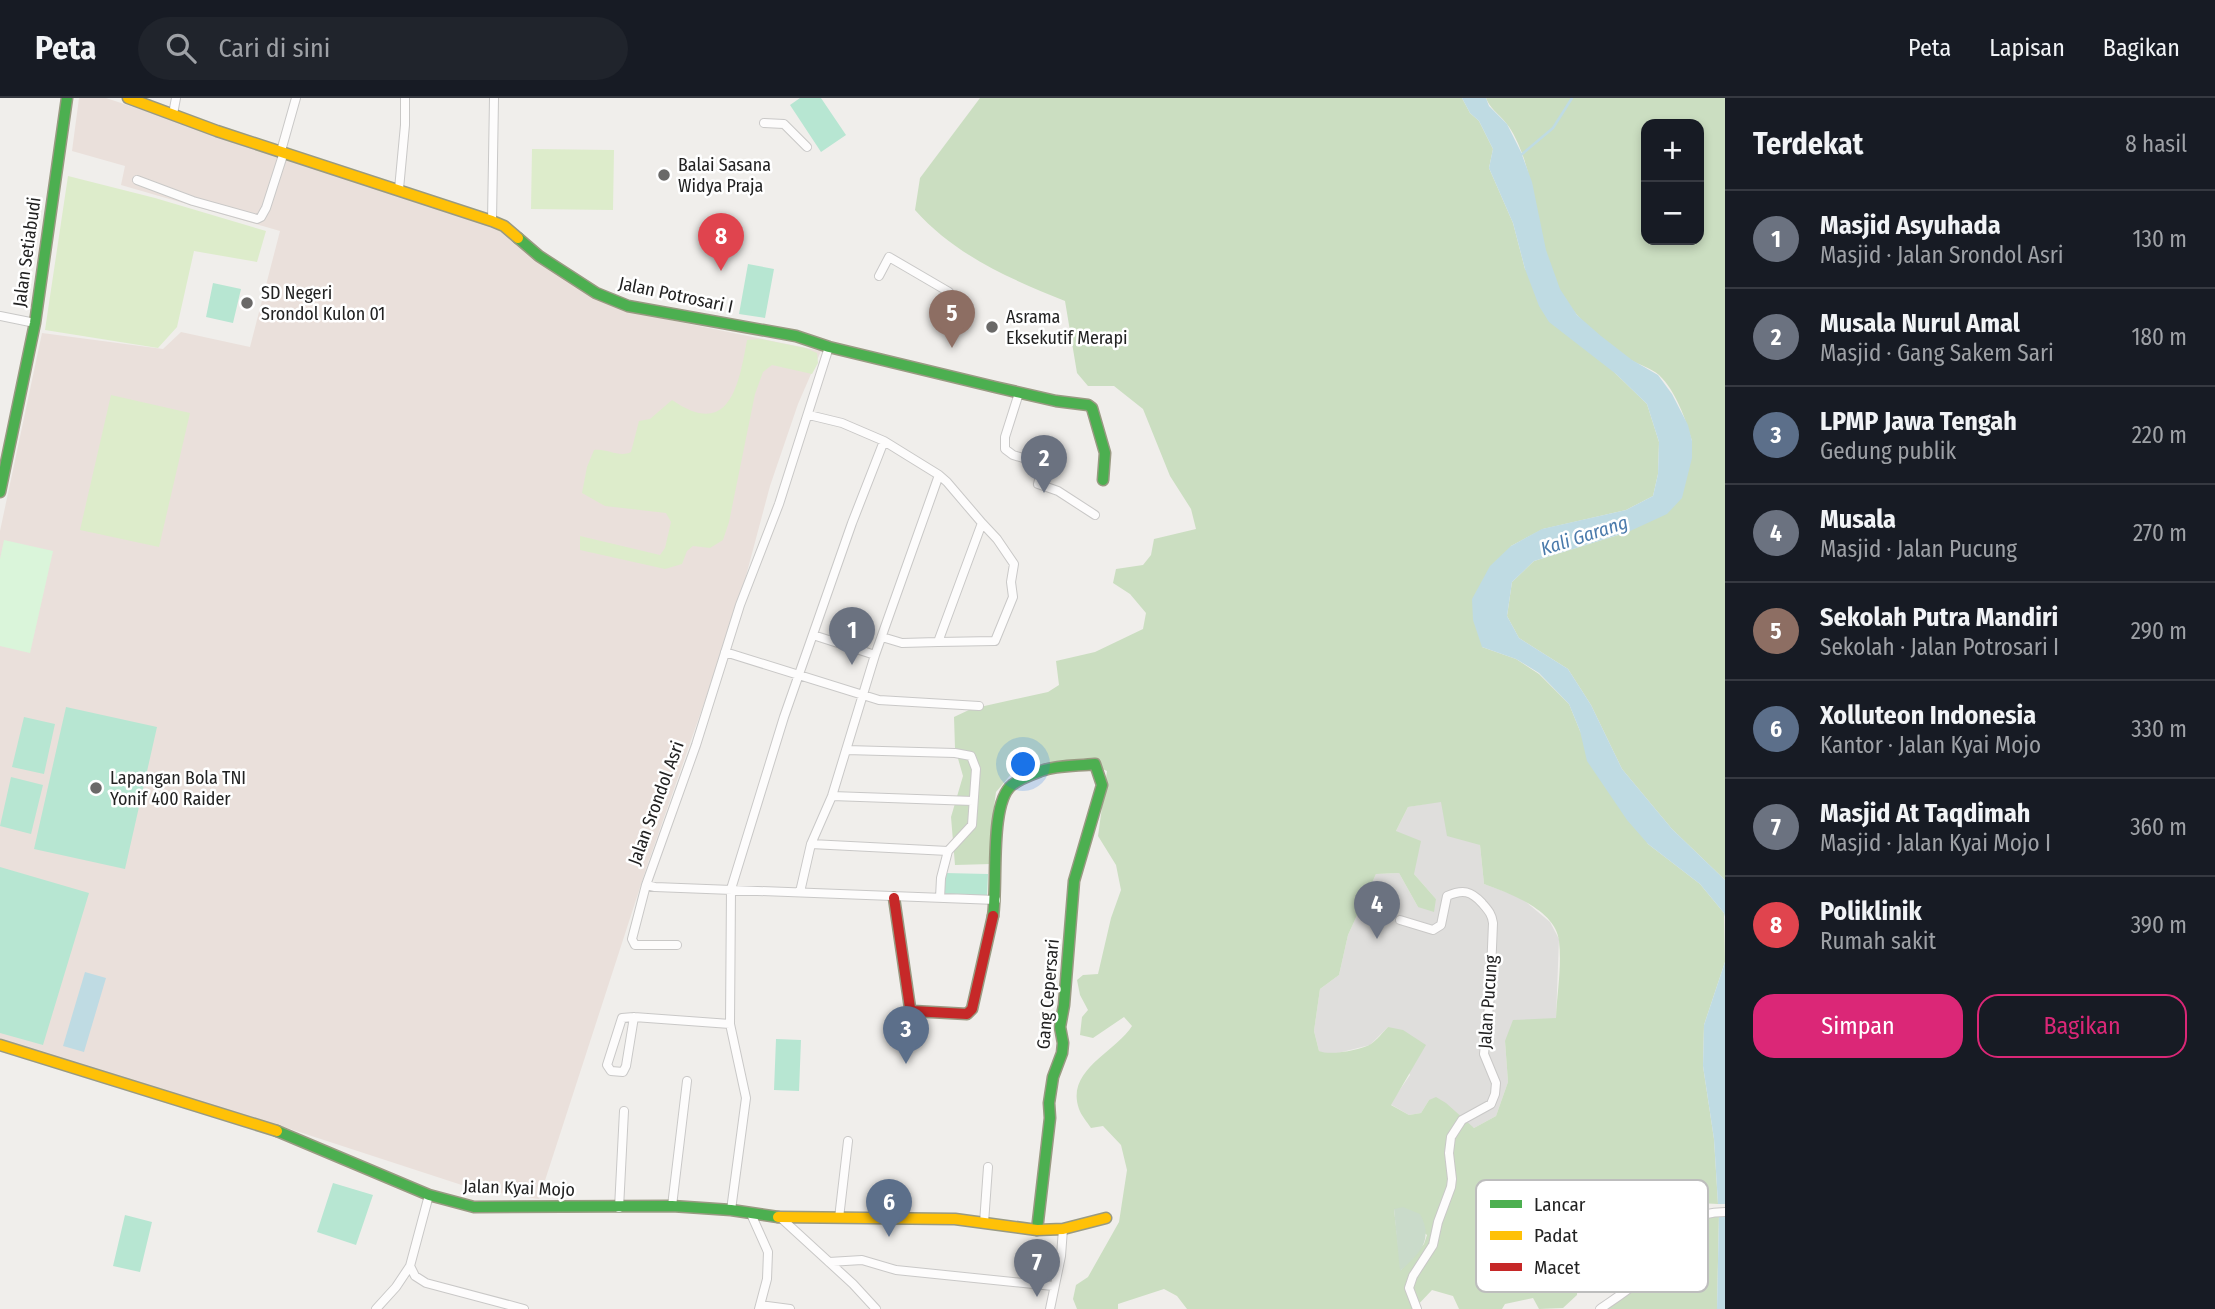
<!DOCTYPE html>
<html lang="id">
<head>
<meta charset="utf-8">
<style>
  :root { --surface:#171b24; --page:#20242c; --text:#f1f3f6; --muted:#9ea1a6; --line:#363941; --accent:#db2777 }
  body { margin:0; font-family:"Fira Sans Condensed",sans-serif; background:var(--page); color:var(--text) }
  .controls { position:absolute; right:21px; top:21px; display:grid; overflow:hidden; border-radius:14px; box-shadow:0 4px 10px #0003 }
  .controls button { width:63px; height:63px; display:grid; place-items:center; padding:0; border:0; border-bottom:2px solid var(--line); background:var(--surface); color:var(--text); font:35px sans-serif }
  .you { position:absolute; left:1024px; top:667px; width:24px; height:24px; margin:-18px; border:5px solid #fff; border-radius:50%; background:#1a73e8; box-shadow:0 0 0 10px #1a73e833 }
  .badge { display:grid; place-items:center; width:46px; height:46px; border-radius:50%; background:var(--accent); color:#fff; font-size:23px; font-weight:700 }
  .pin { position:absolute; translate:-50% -58px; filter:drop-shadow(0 2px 4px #0008) }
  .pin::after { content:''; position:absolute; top:37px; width:24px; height:21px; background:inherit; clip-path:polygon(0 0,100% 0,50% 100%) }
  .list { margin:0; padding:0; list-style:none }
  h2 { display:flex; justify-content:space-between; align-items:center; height:91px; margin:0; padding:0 28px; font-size:30px }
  h2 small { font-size:23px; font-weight:400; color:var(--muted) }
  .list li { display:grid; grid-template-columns:46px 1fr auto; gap:21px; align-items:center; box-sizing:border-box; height:98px; padding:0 28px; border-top:2px solid var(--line) }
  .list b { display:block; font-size:26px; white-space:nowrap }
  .list p { margin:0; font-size:23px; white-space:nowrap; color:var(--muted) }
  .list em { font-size:23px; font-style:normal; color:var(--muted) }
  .actions { display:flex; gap:14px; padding:21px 28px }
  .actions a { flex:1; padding:16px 0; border:2px solid var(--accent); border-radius:21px; text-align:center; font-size:24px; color:var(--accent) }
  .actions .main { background:var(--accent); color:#fff }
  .icon { flex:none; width:38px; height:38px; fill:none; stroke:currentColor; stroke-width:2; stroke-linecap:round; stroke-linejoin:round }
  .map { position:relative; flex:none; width:1725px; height:1211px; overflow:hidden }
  header { display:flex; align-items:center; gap:42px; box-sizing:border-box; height:98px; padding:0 35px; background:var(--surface); border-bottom:2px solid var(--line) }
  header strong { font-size:33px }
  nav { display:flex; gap:38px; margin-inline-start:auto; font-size:24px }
  .search { width:490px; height:63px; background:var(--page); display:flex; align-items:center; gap:18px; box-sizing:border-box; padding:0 24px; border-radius:38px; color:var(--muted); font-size:26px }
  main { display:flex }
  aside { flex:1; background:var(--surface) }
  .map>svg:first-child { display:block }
  .residential { fill:#dfdedc }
  .military { fill:#eae0db }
  .grass { fill:#ddeccb }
  .forest { fill:#cbdec1; fill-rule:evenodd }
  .cemetery { fill:#cadbca }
  .park { fill:#daf5da }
  .pitch { fill:#b7e6d2 }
  .water { fill:#bfdbe3 }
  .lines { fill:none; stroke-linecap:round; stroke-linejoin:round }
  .stream { stroke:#bfdbe3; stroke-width:2.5 }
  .street-casing { stroke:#c9c8c7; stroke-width:10 }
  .fast-casing { stroke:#999a82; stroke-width:13 }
  .slow-casing { stroke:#999a82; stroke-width:13 }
  .jam-casing { stroke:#999a82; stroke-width:13 }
  .street { stroke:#fdfcfc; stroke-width:8 }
  .fast { stroke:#4caf50; stroke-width:10 }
  .slow { stroke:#ffc107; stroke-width:10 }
  .jam { stroke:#c62828; stroke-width:10 }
  .poi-dot { fill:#6a6968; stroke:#fff; stroke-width:2.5 }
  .labels { text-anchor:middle; stroke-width:5; stroke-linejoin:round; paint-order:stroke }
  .poi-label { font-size:18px; fill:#222; stroke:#fff; text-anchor:start }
  .street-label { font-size:18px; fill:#222; stroke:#fff }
  .water-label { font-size:19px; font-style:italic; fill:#4a7aab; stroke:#fff }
  .key { fill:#fff; stroke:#bdbdbd; stroke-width:2 }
  .key-label { font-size:19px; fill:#222 }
</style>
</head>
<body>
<header>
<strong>Peta</strong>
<div class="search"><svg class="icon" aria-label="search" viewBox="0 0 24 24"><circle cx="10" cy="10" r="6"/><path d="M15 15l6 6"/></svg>Cari di sini</div>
<nav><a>Peta</a><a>Lapisan</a><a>Bagikan</a></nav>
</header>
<main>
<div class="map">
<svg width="1725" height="1211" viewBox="0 0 1725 1211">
  <rect width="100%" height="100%" fill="#f0eeeb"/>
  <path class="residential" d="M1441,703l39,44 4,39 36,13 30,25 9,17 -3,79 -51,23 3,41 -12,34 -22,12 -45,-28 -8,13 -12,2 -19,-11 20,-29 -22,-48 -18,18 -32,8 -14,1 -5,-3 -5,-20 6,-42 19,-14 9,-40 28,-61 23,-1 19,34 18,-8 -22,-25 -18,-43 12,-24z"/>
  <path class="military" d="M79,0h27l392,130 38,31 46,32 44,20 195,40 -23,53 -28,82 -27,101 -20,62 -77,220 -107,330 -65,-10 -190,-62 -284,-87v-509l42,-198 121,16 18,-17 69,15 30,-116 -159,-46 4,-19 -53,-15z"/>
  <path class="grass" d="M532,51l82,1 -1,60 -82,-1z
    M68,78l87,22 111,33 -9,31 -63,-11 -17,76 -19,21 -113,-18z
    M761,241l44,9 12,5 1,10 -6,11 -40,-9 -9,7 -8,22 -26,128 -6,18 -13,8 -17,-2 -6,5 -5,13 -17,5 -85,-19v-14l80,19 5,-7 6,-26 -5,-9 -61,-7 -23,-13 5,-26 7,-17c13,-2 25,8 37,2l8,-31 11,-2 22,-19c58,40 67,-16 75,-60z
    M111,297l79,18 -31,134 -79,-17z"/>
  <path class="forest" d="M980,0h482l8,15 9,8 14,28 -4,19 24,55 12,46 91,105 31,30 12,38 -1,32 -5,22 -27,14 -83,19 -32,17 -29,101 34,12 23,15 30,30 11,27 68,113 52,40 24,29 1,49 -21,63 -1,41 11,73 4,65 -19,-1 -21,15 -12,28 -32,-23 -15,25 -28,14 -13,9 -1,24 -14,13 -24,1 -6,-11 -28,6 -3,5h-43l-6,-13 -21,-6 -18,19h-227l-10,-13 -13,-7 -46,15v5h-41l-4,-10 3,-14 12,-8 31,-55 8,-52 -6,-25 -18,-19 -12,2c-4,-6 -10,-13 -12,-19 -14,-39 37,-57 53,-83l-8,-9 -31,21 -13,-3 2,-18 6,-7 -8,-15 -3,-15 6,-5 15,-1 13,-56 10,-28 -5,-25 -18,-29 9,-65c-28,-15 -64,-3 -94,1l-17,20 -4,30 -1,42 -36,1 -4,-48 12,-41 -8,-28 -1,-31 17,-8 77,-17 11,-7 -3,-24 39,-9 48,-23 3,-16 -16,-19 -17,-11 3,-14 27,-4 8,-10 3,-16 42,-10 -5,-20 -21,-33 -27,-67 -29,-23h-26l-11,-13 -12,-72c-55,-22 -110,-46 -150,-91l5,-32zM1441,704l6,34 33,9 4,39c25,9 72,26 75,57 3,25 -2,52 -3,77l-43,2 -8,21 3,41 -12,34 -22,12 -28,-25 -10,-6 -7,3 -8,13 -12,2 -18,-10 35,-60 -23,-15 -15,-3c-5,5 -11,13 -17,17 -10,6 -41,12 -52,7l-5,-20 6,-42 19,-14 9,-40 28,-61 23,-1 19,34 16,5 2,-13 -22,-25 7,-33 -25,-10 12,-24zM1394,1111l33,26 -3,9 -23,26z
    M1486,0h239v782l-53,-51 -50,-60 -31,-64 -23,-36 -49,-31 -12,-22 5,-34 22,-21 94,-29 64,-91c-6,-21 -16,-50 -33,-66 -8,-7 -20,-10 -28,-15 -27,-18 -57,-42 -72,-71 -20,-41 -21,-90 -36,-133 -4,-11 -10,-25 -17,-33 -7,-9 -16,-14 -20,-25zM1646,26h53v116h-53z
    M1695,1115l24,1 -2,95h-112c22,-18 50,-35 67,-59 9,-13 10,-26 23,-37z"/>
  <path class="cemetery" d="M1403,1109l17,7c14,26 0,39 -20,57l-6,-62z"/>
  <path class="park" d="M4,442l49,11 -23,102 -30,-7v-87z"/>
  <path class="pitch" d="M800,0h21l25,37 -25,17 -31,-47z
    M748,166l26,5 -9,49 -26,-4z
    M213,185l28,6 -8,34 -27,-6z
    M66,609l91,20 -32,142 -91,-20z
    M24,619l31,7 -11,50 -32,-7z
    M11,679l32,8 -12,49 -31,-8z
    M0,769l89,26 -46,152 -43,-12z
    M945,775l43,1 -1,23 -43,-2z
    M776,941l25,1 -2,51 -25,-1z
    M333,1085l40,12 -17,50 -39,-13z
    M125,1117l27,7 -12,50 -27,-6z"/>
  <path class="water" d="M1462,0h24l3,8 18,18 14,28 11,30 14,68 14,39 17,26 24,21 31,24 26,15 14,19 16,31 4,16v17l-10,40 -15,16 -39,18 -94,29 -22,21 -5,34 12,22 49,31 23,36 31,64 50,60 53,51v37l-1,-4 -24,-29 -52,-40 -21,-24 -40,-59 -7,-30 -11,-27 -30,-31 -23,-14 -34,-12 -9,-27 -1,-21 18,-33 21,-20 31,-17 84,-19 27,-14 5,-22 1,-32 -12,-38 -31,-30 -67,-52 -10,-16 -14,-37 -12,-46 -24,-55 4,-19 -14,-28 -9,-8z
    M1725,864v242h-7l-4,-65 -11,-73 1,-41z
    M85,874l21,6 -22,74 -21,-6z
    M1719,1116l6,1v94h-8z"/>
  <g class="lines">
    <path class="stream" d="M1521,57l32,-27 19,-30"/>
    <g class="street-casing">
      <path id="street" d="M173,16l3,-16
        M764,25l20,1 23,23
        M281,53l15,-53
        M137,82l56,21 64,18 4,-2 5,-9 18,-56
        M399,91l6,-64v-27
        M492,123l2,-123
        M879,178l10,-19 60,35
        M0,218l35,7
        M1019,295l-14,44v12l8,6 30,9 -5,20 20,7 37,24
        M882,539l20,6 36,-1 44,-119 -35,-41 -8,-7
        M938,544l57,-1 18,-44 -2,-15 3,-18 -17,-25 -15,-16
        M725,554l154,48 100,6
        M875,557l64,-180 -55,-34
        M846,652l109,3 16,3 5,13 -4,56 -24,26 -7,27 -1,20
        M832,698l141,5
        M811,746l137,7
        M646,787l9,2 341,13
        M800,794l11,-48 21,-48 43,-141 -62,-20
        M1400,822l33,10 8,-5 6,-29c16,-7 24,-5 35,7 6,7 10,11 11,20l-3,73 -6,58 12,29 -1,11 -4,10 -29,16 -11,17 -2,16 3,26 -1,8 -13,35 -5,23 -20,31 -4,12 8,21
        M677,847h-42l-3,-6 14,-54 50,-140 44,-140 39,-101 50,-157
        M634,919l-8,49 -3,6 -12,-1 -4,-6 15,-47 12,-1 96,7
        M429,1097l-19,71 5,10 11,7 98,26
        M672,1108l15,-125
        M619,1110l5,-97
        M731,1112l15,-112 -16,-74 1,-135 53,-172 68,-194 32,-82 -42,-18 -33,-8
        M751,1116l17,38 -1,27 -8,30
        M781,1120l72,66 23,25
        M839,1120l9,-77
        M984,1125l4,-56
        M829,1164l33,-2 34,10 157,16
        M760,1207l30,4
        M376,1211l20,-22 14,-21
        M1050,1211l11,-53 2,-27
        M1600,1211c17,-12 38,-25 52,-40 26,-29 27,-57 73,-57"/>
    </g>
    <g class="fast-casing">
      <path id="fast" d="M518,140l21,18 57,37 32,13 168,30 33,11 166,40 61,14 32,4 4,3 13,45 -2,27
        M0,394l35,-169 32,-225
        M993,818c5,-31 -4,-113 19,-131 7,-6 21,-11 29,-14 16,-6 37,-5 54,-7l7,21 -28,96 -10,124 -4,22 3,16 -1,10 -9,24 -4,26 1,15 -13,112
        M277,1033l152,64 45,12 198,-1 59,4 47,7"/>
    </g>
    <g class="slow-casing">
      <path id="slow" d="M128,0l89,33 275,90 12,5 14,12
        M0,947l277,86
        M778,1119l177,2 82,11 26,-1 43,-11"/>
    </g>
    <g class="jam-casing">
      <path id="jam" d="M894,800l16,110 3,3 54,3 5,-5 21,-93"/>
    </g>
    <use href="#street" class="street"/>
    <use href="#fast" class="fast"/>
    <use href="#slow" class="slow"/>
    <use href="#jam" class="jam"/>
  </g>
  <g class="poi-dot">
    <circle cx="664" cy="77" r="7"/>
    <circle cx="247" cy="205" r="7"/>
    <circle cx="992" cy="229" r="7"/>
    <circle cx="96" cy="690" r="7"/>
  </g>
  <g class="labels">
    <g class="poi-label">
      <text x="678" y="73">Balai Sasana<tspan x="678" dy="21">Widya Praja</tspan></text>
      <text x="261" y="201">SD Negeri<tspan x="261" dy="21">Srondol Kulon 01</tspan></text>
      <text x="1006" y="225">Asrama<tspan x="1006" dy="21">Eksekutif Merapi</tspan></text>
      <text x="110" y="686">Lapangan Bola TNI<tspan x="110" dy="21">Yonif 400 Raider</tspan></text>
    </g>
    <g class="street-label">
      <text transform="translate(27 154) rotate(-82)" y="6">Jalan Setiabudi</text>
      <text transform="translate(676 197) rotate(12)" y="6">Jalan Potrosari I</text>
      <text transform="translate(656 705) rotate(-70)" y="6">Jalan Srondol Asri</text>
      <text transform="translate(1048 896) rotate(-85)" y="6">Gang Cepersari</text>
      <text transform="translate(1488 904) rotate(-86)" y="6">Jalan Pucung</text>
      <text transform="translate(519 1090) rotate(2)" y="6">Jalan Kyai Mojo</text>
    </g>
    <g class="water-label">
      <text transform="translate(1584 437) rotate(-18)" y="7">Kali Garang</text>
    </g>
  </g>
  <rect x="1476" y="1082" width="232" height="112" rx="10" class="key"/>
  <rect x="1490" y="1102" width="32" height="8" fill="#4caf50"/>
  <rect x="1490" y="1133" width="32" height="9" fill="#ffc107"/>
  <rect x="1490" y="1165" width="32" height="8" fill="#c62828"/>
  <g class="key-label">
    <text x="1534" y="1113">Lancar</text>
    <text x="1534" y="1144">Padat</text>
    <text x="1534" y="1176">Macet</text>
  </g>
</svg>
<div class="controls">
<button>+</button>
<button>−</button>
</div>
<div class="you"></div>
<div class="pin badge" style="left:852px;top:567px;background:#6b7280">1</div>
<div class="pin badge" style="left:1044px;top:395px;background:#6b7280">2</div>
<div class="pin badge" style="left:906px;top:966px;background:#5c6f8a">3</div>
<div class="pin badge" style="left:1377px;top:841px;background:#6b7280">4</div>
<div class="pin badge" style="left:952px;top:250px;background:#8d6e63">5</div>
<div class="pin badge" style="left:889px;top:1139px;background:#5c6f8a">6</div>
<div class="pin badge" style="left:1037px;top:1199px;background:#6b7280">7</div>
<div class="pin badge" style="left:721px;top:173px;background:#e0444e">8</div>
</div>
<aside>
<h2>Terdekat<small>8 hasil</small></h2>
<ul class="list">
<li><span class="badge" style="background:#6b7280">1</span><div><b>Masjid Asyuhada</b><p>Masjid · Jalan Srondol Asri</p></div><em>130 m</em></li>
<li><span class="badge" style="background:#6b7280">2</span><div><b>Musala Nurul Amal</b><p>Masjid · Gang Sakem Sari</p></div><em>180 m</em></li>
<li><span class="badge" style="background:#5c6f8a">3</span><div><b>LPMP Jawa Tengah</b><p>Gedung publik</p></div><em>220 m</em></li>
<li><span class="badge" style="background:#6b7280">4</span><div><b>Musala</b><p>Masjid · Jalan Pucung</p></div><em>270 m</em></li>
<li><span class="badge" style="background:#8d6e63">5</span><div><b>Sekolah Putra Mandiri</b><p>Sekolah · Jalan Potrosari I</p></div><em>290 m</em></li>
<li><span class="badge" style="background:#5c6f8a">6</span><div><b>Xolluteon Indonesia</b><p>Kantor · Jalan Kyai Mojo</p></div><em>330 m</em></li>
<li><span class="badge" style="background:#6b7280">7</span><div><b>Masjid At Taqdimah</b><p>Masjid · Jalan Kyai Mojo I</p></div><em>360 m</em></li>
<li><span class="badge" style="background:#e0444e">8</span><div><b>Poliklinik</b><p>Rumah sakit</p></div><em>390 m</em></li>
</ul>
<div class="actions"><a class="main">Simpan</a><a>Bagikan</a></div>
</aside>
</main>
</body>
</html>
